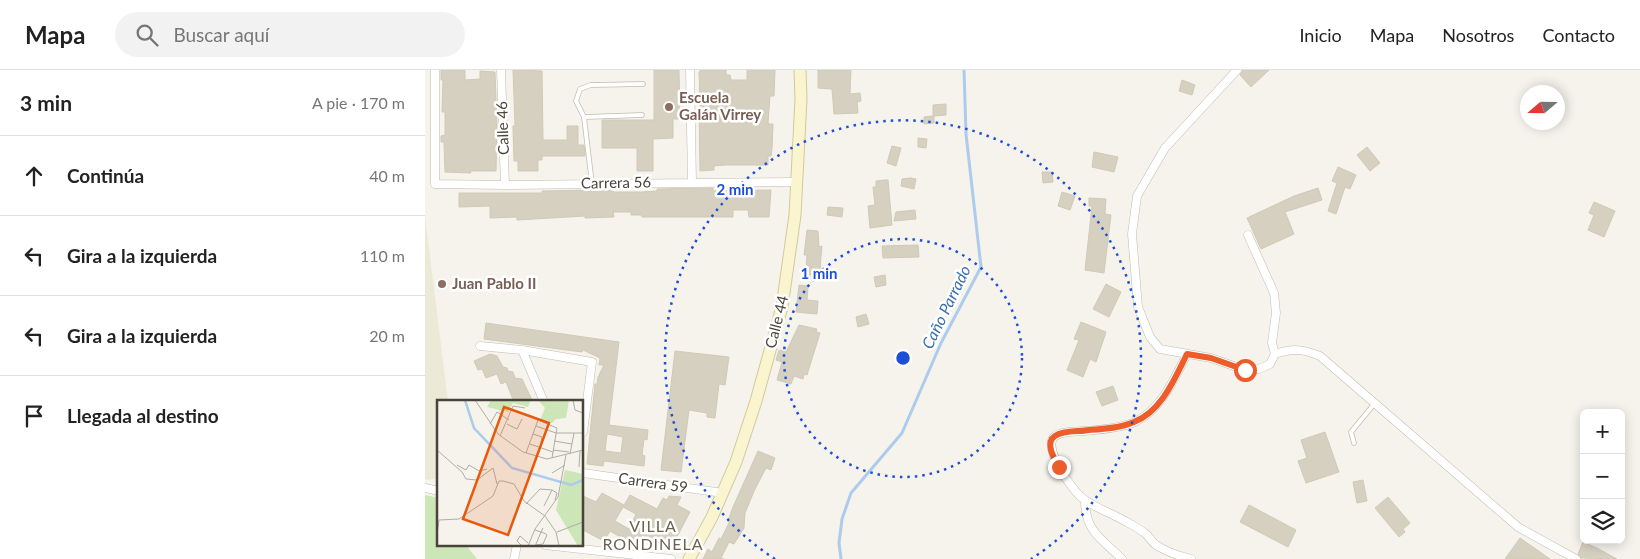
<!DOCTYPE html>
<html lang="es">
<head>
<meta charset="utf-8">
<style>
  :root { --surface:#fff; --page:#f2f2f2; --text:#222; --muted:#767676; --line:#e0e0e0 }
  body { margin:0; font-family:Lato,sans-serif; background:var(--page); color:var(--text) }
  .controls { position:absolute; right:15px; bottom:15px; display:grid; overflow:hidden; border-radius:8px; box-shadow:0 2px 12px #0003 }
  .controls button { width:45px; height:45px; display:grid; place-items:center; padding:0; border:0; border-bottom:1px solid var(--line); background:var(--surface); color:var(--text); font:25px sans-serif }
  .compass { position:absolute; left:1095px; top:15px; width:45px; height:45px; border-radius:50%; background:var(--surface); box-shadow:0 2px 12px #0003; rotate:250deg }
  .stop { position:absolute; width:15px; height:15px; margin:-11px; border:4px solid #ec5d2b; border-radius:50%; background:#fff }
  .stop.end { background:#ec5d2b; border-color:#fff; box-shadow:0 1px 5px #0008 }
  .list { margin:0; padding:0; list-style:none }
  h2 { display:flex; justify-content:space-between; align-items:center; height:65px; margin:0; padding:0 20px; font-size:21px }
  h2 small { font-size:16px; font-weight:400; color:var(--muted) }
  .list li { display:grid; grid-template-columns:32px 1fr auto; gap:15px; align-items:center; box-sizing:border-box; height:80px; padding:0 20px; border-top:1px solid var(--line) }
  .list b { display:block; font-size:19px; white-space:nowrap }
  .list em { font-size:16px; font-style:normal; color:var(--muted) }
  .icon { flex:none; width:28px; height:28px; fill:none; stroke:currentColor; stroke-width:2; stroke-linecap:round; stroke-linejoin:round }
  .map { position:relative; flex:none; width:1215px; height:489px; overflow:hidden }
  header { display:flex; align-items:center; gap:30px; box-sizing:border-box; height:70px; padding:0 25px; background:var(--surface); border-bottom:1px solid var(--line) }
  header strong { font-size:24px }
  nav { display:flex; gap:28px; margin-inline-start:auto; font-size:18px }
  .search { width:350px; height:45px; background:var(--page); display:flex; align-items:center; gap:12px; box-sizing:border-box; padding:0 18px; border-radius:28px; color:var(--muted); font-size:19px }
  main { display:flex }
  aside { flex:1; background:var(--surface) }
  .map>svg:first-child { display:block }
  .education { fill:#ede9d7 }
  .green { fill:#cce6b7 }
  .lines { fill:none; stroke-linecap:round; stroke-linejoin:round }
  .stream { stroke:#adcced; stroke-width:3 }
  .building { fill:#d6d0c1; stroke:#d0c9b5; fill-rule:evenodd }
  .service-casing { stroke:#c0bcae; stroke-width:5.5 }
  .minor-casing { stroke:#c0bcae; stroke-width:9 }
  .secondary-casing { stroke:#d1c99e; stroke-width:13 }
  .service { stroke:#fff; stroke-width:4 }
  .minor { stroke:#fff; stroke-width:8 }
  .secondary { stroke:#fbf5cf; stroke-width:11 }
  .route { stroke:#ec5d2b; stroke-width:6 }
  .ring { fill:none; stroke:#1d4ed8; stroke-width:2.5; stroke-dasharray:2.5 5 }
  .education-dot { fill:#8d6e63; stroke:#fff; stroke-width:2 }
  .labels { text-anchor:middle; stroke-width:5; stroke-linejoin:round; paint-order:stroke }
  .education-label { font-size:15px; font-weight:bold; fill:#785e54; stroke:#fff; text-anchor:start }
  .street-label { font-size:15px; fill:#494439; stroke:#fff }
  .water-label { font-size:16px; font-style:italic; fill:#3870af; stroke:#fff }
  .neighbourhood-label { font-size:16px; letter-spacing:1px; fill:#6b6351; stroke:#fff }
  .inset-river { fill:none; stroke:#adcced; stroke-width:2.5 }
  .inset-road { fill:none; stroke:#b0ada4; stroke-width:1 }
  .view { fill:#e8590c; fill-opacity:0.15; stroke:#e8590c; stroke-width:2.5 }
  .inset-edge { fill:none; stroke:#494439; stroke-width:2.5 }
  .centre { fill:#1d4ed8; stroke:#fff; stroke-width:2.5 }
  .ring-label { font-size:15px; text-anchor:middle; font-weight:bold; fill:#1d4ed8; stroke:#fff; stroke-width:5; stroke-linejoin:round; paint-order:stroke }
</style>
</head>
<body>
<header>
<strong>Mapa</strong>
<div class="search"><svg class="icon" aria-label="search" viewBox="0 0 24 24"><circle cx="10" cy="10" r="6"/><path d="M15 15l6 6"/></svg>Buscar aquí</div>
<nav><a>Inicio</a><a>Mapa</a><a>Nosotros</a><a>Contacto</a></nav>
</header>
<main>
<aside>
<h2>3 min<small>A pie · 170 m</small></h2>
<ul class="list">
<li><svg class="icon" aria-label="ahead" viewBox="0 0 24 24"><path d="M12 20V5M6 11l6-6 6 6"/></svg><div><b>Continúa</b></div><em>40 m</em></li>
<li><svg class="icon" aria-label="left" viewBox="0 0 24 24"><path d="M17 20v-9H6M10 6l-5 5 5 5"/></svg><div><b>Gira a la izquierda</b></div><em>110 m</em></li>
<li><svg class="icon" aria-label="left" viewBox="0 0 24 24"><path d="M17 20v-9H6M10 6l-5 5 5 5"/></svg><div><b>Gira a la izquierda</b></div><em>20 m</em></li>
<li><svg class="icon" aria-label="arrive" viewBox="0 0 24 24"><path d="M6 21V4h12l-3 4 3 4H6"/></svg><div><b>Llegada al destino</b></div></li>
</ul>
</aside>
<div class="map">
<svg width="1215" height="489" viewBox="0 0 1215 489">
  <rect width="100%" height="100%" fill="#f5f3ec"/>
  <path class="education" d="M0,146l23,185 -9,1v76l-11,2 -3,-1z"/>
  <path class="green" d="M0,425l14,3v47h27l11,14h-52z"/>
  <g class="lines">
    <path class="stream" d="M416,489l-2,-16 3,-24 9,-26 51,-60 39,-90 40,-76 -15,-133 -2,-64"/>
  </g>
  <path class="building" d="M16,0h24v10l15,-1v-8l15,1 2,54 -1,45h-26l1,2 -26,-1 -1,-30h-3v-6l4,-1v-23h-3l1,-32h-2z
    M88,0l29,1 1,69h24v-14h11v19h6l1,11h-43v4h-4v11h-20v-10h-4l-1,-35h2z
    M229,0h25l1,49h-7v19l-20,1v32h-16v-23h-35v-28h52z
    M276,0h25v5h4l1,5h16v-10h28l-1,26h-4l-2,27 1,1h4l-1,25 -1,7h-3v9h-43l-11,1v4l-14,1 -1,-69h1l-1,-30z
    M393,0h33l-1,24 10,-1 1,8 -4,1 1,11 -24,1 -2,-25 -14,-1z
    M818,0h26l-18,17 -11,-12z
    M757,10l13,5 -3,10 -13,-4z
    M521,34v11l-12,1v7l-10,1v-7l9,-1v-11z
    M493,68l9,1 -1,9 -8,-1z
    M467,76l9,2 -5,18 -9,-3z
    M942,77l13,16 -10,8 -13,-16z
    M669,82l24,5 -4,15 -22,-5z
    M913,97l18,8 -6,14 -5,-2 -9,27 -8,-3 9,-28 -5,-2z
    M617,102h10l1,10 -10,1z
    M486,108l5,1 -2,10 -13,-3 1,-7z
    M459,110h4l4,45 -22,3 -2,-22 7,-1 -2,-18h3v-6z
    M288,118v3l58,-1 -2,27h-20l-1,-7h-15v7h-91v-2h-11v-3h-18l1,5 -29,1v-2l-68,4v-3l-27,1v-12l-31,1v-14h83v-2l56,-1h15v2h29l15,-1v-2z
    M893,118l4,12 -37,12 9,22 -33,15 -14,-31 47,-22z
    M637,122l13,4 -5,14 -12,-4z
    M664,128l17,1 -1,15 6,1 -7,58 -19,-3 7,-64h-3z
    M1169,132l21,9 -11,26 -16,-7 6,-15 -5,-2z
    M403,137l15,1 -1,9 -15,-2z
    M490,140l1,9 -22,2 2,-9z
    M382,160l11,1 1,16 3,-1 -2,22 6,1 -1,12 -20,-2 2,-24h-3z
    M493,175l1,12 -36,1 -1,-12z
    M460,205l1,10 -10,2 -2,-10z
    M681,214l15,8 -12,25 -16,-8z
    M374,215l9,1 -1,14 11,1 -1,13 -21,-2z
    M441,244l3,10 -11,3 -2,-10z
    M656,252l25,10 -10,30 -6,-3 -7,18 -16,-7 12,-30 -5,-1z
    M61,253l133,19 -10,83 39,5 -1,10 -3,-1 -2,16 3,1 -1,10 -40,-5 -1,5 -16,-2 8,-80h2l1,-7 6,-12h-5l1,-7 -17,-8 -1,2 -98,-13zM182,364l16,3 -2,16 -16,-2z
    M374,255l18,4 -1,3 4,1 -13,42 -3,-1 -1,5 -9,-3 -3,8 -14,-4 5,-18 -6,-2 3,-10 7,2z
    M250,281l54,6 -4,28 -6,-1 -4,34 -8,-1v-4l-18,-3 -8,62 -20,-2z
    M65,284l7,2 6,11 4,1 1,3 5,1 2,6 7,1 10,21 -5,2h-13l-8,-20 -5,2 -4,-10 -11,4 -4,-9 -4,1 -4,-9z
    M688,316l5,14 -16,6 -6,-14z
    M900,362l14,40 -33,11 -8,-22 9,-3 -6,-18z
    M333,381l17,7 -4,12 -5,-2 -11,21 -10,24 -1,15 -10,16 -5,-2 -8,16 3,1h-21l5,-10 4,3 7,-14 2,1 10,-20 -2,-1 4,-11z
    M938,410l4,21 -10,2 -4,-21z
    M177,423l22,12 6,-10 27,14 6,-11 4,2 2,-4 12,1 -4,8 13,7 -20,38 -28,-15 -6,11 -26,-15 -6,10 -21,-11v-34l13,6zM198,437l13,7 -7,15 -14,-8z
    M963,427l22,26 -7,6 2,3 -6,5 -24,-29z
    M824,435l47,25 -8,17 -48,-25z
    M1095,468l30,21h-45z
    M1158,472l14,6 20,11 -36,-1 -3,-4z"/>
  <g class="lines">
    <g class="service-casing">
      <path id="service" d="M159,47l58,-2
        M167,114l-8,-67 -8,-16 4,-12 11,-4 52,-1
        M929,373l-3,-11 24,-29"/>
    </g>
    <g class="minor-casing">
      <path id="minor" d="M10,0v114l70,1 292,-3
        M76,0l4,115
        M265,0l2,112
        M812,0l-72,78 -28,48 -5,38 6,73 12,30 10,12 51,9 34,12 14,-1 11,-5 5,-10c19,-6 27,-5 45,2l198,171 58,32
        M823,165l26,58 2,20 -4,30 3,11
        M55,276l42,4 70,12 -9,70
        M97,280l22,52
        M762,284c-13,25 -25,55 -52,68 -13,6 -37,8 -52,9 -9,1 -23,0 -29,6 -11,11 17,51 26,59 12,11 29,16 43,24 7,4 16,8 23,14 3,3 6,8 10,11 11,7 23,11 35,14
        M158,403l140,20
        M0,418l14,3
        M660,430c0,32 17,39 37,59
        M120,475l126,14
        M89,489l3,-14"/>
    </g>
    <g class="secondary-casing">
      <path id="secondary" d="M264,489l23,-42 24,-55 20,-61 26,-94 13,-92 6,-116 -1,-29"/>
    </g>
    <use href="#service" class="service"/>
    <use href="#minor" class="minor"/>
    <use href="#secondary" class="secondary"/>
  </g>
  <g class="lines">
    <path class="route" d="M634,397c-4,-7 -15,-24 -4,-31 9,-6 23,-4 34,-6 14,-1 32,-2 45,-8 28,-11 41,-44 53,-68l24,4 34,12"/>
  </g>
  <g class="ring">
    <circle cx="478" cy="288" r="119"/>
    <path d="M350 489A238 238 0 1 1 606 489"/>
  </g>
  <g class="education-dot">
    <circle cx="244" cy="37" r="5"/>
    <circle cx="17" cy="214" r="5"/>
  </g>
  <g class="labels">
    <g class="education-label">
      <text x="254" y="33">Escuela<tspan x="254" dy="17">Galán Virrey</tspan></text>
      <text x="27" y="219">Juan Pablo II</text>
    </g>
    <g class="street-label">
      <text transform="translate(78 58) rotate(-92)" y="5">Calle 46</text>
      <text transform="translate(191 113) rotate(-1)" y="5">Carrera 56</text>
      <text transform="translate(352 252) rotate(-76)" y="5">Calle 44</text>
      <text transform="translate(228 413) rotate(8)" y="5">Carrera 59</text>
    </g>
    <g class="water-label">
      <text transform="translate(521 237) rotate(-64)" y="6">Caño Parrado</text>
    </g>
    <g class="neighbourhood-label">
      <text x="228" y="462">VILLA<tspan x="228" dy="18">RONDINELA</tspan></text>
    </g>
  </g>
  <g transform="translate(12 330)">
    <rect width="146" height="146" fill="#f5f3ec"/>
    <path d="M54,0h40l-3,7 -15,-4 -5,9 -21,-5zM101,0h31l-3,18 -10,1 -4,4 -12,-3 5,-12zM128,70l18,4v72h-5l-22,-36z" fill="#cce6b7"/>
    <path class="inset-river" d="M28,0l9,28 38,40 59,17 12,-5"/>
    <path class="inset-road" d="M38,0l23,34 25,18 24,7 36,-9M136,0l2,10 8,3M53,24l7,-12 12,8M70,24l10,5 5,-10M99,26l20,7h27M96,34l9,3 -1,6M63,36l13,-30 12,2M117,41l18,3M93,44l23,8M0,50l25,22 4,7 11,1 16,-12 4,16M116,50l16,2M89,53l12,-33 19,8 -5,30M133,54l4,-21M20,65l9,5 3,-5 10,6 8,-2M142,67l1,-16M115,73l13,-8M89,104l14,-15 12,1M107,106l8,-16 5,3 -2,7M98,130l6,2 5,2 1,1 -4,9 -7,1v-1l5,-12 2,-4M120,132l26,-10M0,134l2,-14 20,-1 34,-23 6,-15h4l11,3 10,17 21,15 11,16 3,14M85,146l-5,-5 3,-5 8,7M91,146l7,-17 23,-32 8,-42"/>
    <path class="view" d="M67,7l45,16 -41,112 -45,-16z"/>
    <rect width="146" height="146" class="inset-edge"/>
  </g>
  <circle cx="478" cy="288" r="8" class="centre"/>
  <g class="ring-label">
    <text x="310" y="125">2 min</text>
    <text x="394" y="209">1 min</text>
  </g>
</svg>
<div class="controls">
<button>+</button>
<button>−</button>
<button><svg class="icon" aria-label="layers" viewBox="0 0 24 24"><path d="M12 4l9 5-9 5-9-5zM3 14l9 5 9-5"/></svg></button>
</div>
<svg class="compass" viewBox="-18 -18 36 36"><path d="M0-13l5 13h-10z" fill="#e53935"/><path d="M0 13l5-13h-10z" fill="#767676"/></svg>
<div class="stop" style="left:820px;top:300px"></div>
<div class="stop end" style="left:634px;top:397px"></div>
</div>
</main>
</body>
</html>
